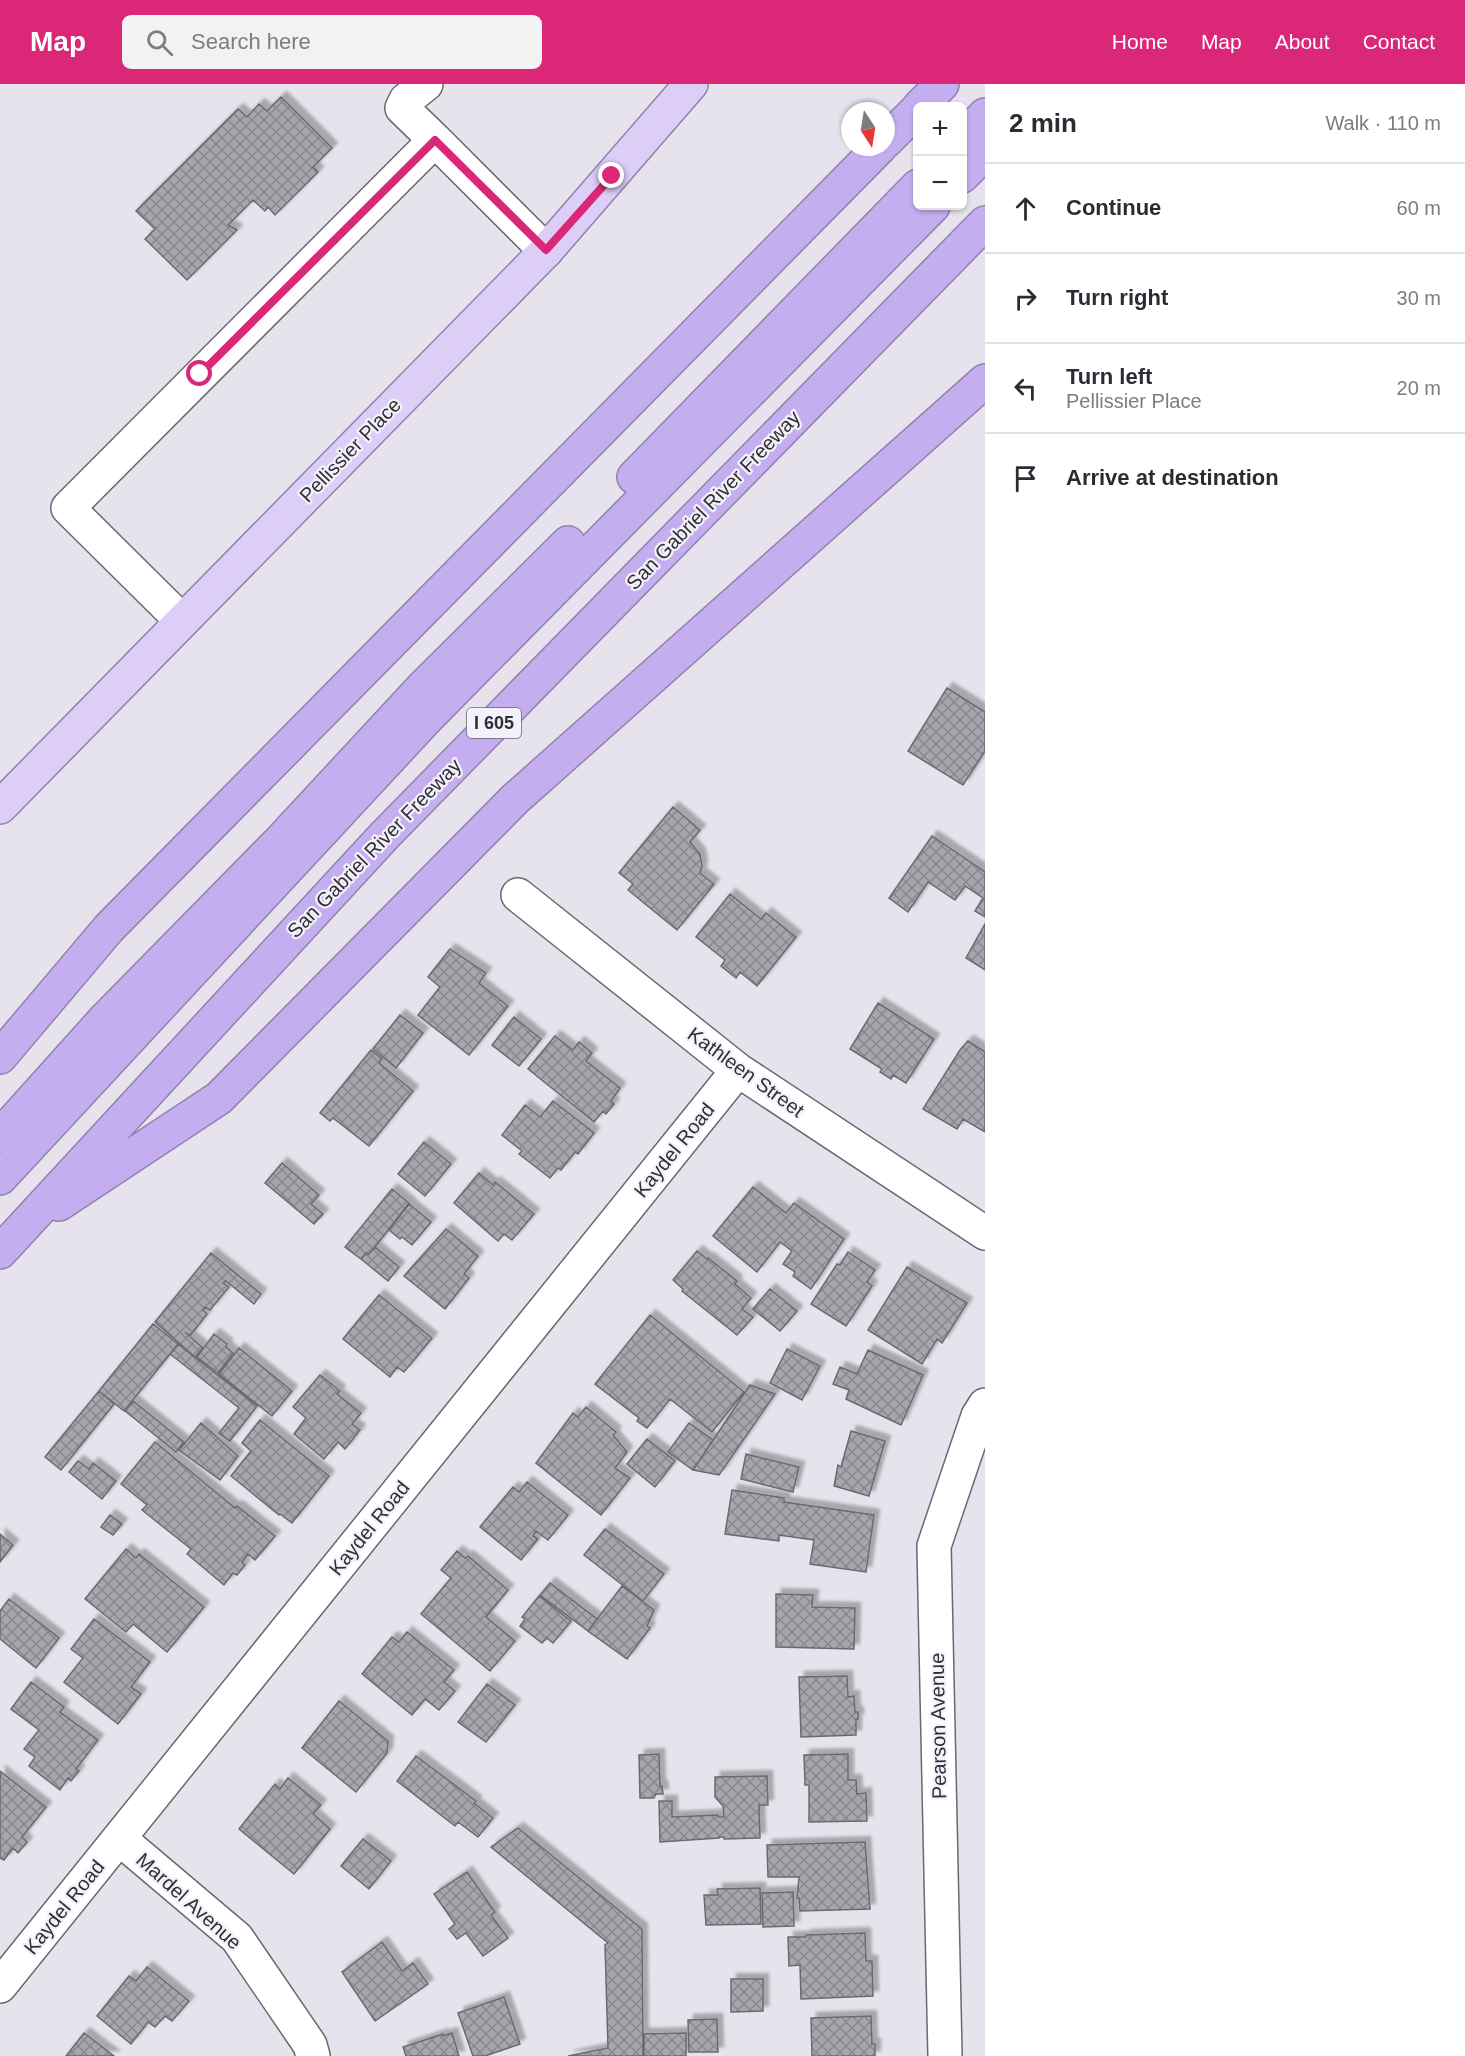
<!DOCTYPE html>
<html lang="en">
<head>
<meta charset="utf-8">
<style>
  :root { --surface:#fff; --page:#f2f2f3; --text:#2b2b33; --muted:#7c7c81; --line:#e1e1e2; --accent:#db2777 }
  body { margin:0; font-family:Arial,sans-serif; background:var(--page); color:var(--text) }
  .controls { position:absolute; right:18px; top:18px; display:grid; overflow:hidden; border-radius:9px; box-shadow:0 2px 4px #0004 }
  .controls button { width:54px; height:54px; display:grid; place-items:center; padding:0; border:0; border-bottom:2px solid var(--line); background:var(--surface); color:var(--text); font:30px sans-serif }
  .compass { position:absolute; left:841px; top:18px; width:54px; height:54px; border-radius:50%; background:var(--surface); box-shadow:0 2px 4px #0004; rotate:168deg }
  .stop { position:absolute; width:18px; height:18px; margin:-14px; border:4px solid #db2777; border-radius:50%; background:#fff }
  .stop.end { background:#db2777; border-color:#fff; box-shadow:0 2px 6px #0008 }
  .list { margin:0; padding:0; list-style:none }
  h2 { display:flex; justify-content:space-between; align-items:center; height:78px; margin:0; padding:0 24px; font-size:26px }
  h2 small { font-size:20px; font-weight:400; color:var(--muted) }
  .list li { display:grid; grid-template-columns:39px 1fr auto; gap:18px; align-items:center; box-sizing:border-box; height:90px; padding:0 24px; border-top:2px solid var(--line) }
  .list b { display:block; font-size:22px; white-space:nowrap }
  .list p { margin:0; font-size:20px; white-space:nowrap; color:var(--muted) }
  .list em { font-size:20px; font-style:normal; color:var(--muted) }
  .icon { flex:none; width:33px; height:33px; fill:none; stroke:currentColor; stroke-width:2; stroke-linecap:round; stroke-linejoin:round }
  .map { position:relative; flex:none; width:985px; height:1972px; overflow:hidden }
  header { display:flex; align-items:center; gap:36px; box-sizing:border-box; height:84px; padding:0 30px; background:var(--accent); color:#fff }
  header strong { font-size:28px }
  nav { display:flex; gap:33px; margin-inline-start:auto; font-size:21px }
  .search { width:420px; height:54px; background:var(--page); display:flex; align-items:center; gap:15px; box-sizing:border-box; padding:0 21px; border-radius:9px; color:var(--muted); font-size:22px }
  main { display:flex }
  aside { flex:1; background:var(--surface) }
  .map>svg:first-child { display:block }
  .building { fill:url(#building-cross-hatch); stroke:#6c6972; stroke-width:1.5; filter:url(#shadow) }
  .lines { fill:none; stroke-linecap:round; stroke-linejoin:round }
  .minor-casing { stroke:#6a6870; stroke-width:36 }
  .major-casing { stroke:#9082ae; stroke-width:36 }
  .highway-casing { stroke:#9082ae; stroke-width:36 }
  .minor { stroke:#fff; stroke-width:33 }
  .major { stroke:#dccef6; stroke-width:33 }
  .highway { stroke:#c4aef0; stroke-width:33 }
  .route { stroke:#db2777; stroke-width:8 }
  .labels { text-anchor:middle; stroke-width:4.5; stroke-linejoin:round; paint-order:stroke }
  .shield { fill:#f3f1fb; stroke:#6a696e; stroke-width:1.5 }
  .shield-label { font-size:18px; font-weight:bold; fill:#302f32 }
  .street-label { font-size:20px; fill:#302f32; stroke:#f3f1fb }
</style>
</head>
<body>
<header>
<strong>Map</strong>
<div class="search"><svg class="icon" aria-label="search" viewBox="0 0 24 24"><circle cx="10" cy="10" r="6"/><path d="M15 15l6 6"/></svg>Search here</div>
<nav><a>Home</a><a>Map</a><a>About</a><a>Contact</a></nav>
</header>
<main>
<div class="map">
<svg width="985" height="1972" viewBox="0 0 985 1972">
  <defs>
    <pattern id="building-cross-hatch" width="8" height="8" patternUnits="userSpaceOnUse" patternTransform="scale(1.5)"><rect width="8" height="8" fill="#a8a5ae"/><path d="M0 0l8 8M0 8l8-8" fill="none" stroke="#89878e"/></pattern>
    <filter id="shadow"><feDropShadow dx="5.5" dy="-5.5" stdDeviation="1.5" flood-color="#0004"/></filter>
  </defs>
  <rect width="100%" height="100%" fill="#e6e3ed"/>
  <path class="building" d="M281,13l51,51 -19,19 5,5 -43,43 -7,-8 -3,4 -12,-11 -25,25 9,5 -50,50 -42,-41 10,-10 -19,-18 102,-102 9,8 12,-13 8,7z
    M947,604l38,24v39l-22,34 -55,-34z
    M673,723l27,23 -10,12 10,12 2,12 -2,7 14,11 -37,46 -49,-40 5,-6 -14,-11z
    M932,752l53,36v45l-10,-6 8,-13 -18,-12 -10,14 -27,-18 -20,30 -19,-14z
    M730,810l31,25 5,-6 30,24 -39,49 -17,-14 -4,6 -15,-12 4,-6 -29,-23z
    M985,840v46l-19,-12z
    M450,865l36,24 -7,10 29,23 -39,49 -51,-40 22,-28 -12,-10z
    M878,919l56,36 -28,44 -13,-8 -2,4 -11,-7 2,-3 -32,-20z
    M400,931l23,18 -27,35 -23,-19z
    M514,933l27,22 -22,27 -27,-21z
    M555,952l18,14 6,-8 13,11 -6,8 34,27 -9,13 3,3 -8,10 -3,-3 -9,11 -66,-53z
    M968,957l17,11v80l-22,-13 -6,10 -34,-20 37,-59z
    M371,966l11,9 -3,4 34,28 -44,55 -36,-28 -3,3 -10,-8z
    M553,1017l41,32 -16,21 -3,-2 -14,18 -3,-2 -8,10 -31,-24 3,-3 -20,-16 23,-30 15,12z
    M424,1058l27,22 -26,32 -27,-22z
    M282,1079l37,32 -8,9 12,10 -9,10 -49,-41z
    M479,1089l14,12 2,-3 39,32 -22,26 -8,-6 -6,7 -44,-38z
    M753,1103l33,26 8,-10 50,36 -33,50 -18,-13 2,-4 -12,-8 9,-13 -12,-9 -23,30 -44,-36z
    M392,1105l17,14 -34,44 -7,8 -2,-2 -5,6 -16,-12z
    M409,1120l22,18 -19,23 -10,-8 -2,2 -11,-9z
    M446,1145l32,27 -14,18 5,4 -24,31 -41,-33z
    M375,1163l24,20 -11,14 -27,-22 5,-6 2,2z
    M697,1167l10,8 1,-1 29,23 -2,3 16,14 -9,11 11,8 -16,18 -55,-44 1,-2 -10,-9z
    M848,1168l27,18 -8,12 5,4 -26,40 -35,-22 26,-40 3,1z
    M211,1169l50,41 -7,10 -28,-23 -3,2 6,4 -19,23 -5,-3 -2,3 4,4 -17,22 -5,-4 18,16 -8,9 -40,-35z
    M907,1183l60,36 -25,40 -5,-4 -15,25 -54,-34z
    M770,1205l27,22 -17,20 -27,-22z
    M379,1211l53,43 -28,34 -7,-5 -7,10 -47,-38z
    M650,1231l94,77 -32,40 -42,-33 -23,29 -10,-7 2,-3 -44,-34z
    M153,1240l25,20 -54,67 -25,-20z
    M214,1250l13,10 -1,3 7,6 -15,20 -21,-16z
    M178,1260l79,62 -27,35 -11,-8 20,-25 -69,-54z
    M239,1264l53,43 -20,25 -53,-42z
    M787,1265l33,17 -18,34 -32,-17z
    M868,1266l55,25 -22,50 -55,-26 3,-9 -16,-6 7,-17 17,7z
    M320,1291l20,16 -3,3 24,19 -9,11 8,6 -15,19 -7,-7 -14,17 -30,-25 12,-16 -13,-11z
    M750,1301l25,9 -56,81 -26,-5z
    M99,1307l15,13 -53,66 -16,-13z
    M133,1317l51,41 -8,10 -51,-41z
    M586,1323l30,25 -3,3 14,17 -12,16 15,10 -29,37 -65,-52 37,-50 5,4z
    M260,1336l69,56 -37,47 -12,-9 -1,1 -48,-39 20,-25 -9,-8z
    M201,1339l37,33 -18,24 -41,-30z
    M689,1339l24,17 -20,30 -25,-18z
    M851,1347l34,10 -16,55 -35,-10 4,-21 3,2z
    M647,1355l28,22 -20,26 -28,-23z
    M155,1358l80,66 2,-2 38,30 -20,24 -7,-6 -6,8 3,3 -8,10 -4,-2 -9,12 -37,-31 4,-5 -49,-39 5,-5 -26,-21z
    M746,1370l53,13 -6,25 -52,-13z
    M78,1377l11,8 4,-6 23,18 -14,18 -33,-27z
    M527,1398l41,33 -20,25 -12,-9 -3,5 5,3 -17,21 -41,-33 33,-40 6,5z
    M732,1406l52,8v4l90,13 -8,57 -56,-8 4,-24 -35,-5v6l-54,-7z
    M110,1431l12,9 -9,11 -12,-8z
    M605,1445l59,45 -21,27 -59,-46z
    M0,1450l13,11 -13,17z
    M126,1465l10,9 3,-4 65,53 -37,45 -34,-28 -7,8 -41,-33z
    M457,1467l8,7 3,-2 40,34 -22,27 29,24 -25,30 -69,-57 30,-36 -10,-8z
    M550,1499l47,36 -9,12 -48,-36z
    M622,1502l32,24 -7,16 3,2 -23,31 -39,-28z
    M776,1510l37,1 -1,12 43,1 -1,41 -78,-2z
    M539,1512l32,25 -18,22 -6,-5 -5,5 -22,-17 5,-7 -3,-2z
    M9,1515l50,39 -23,30 -36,-29v-28z
    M94,1535l56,43 -19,25 10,7 -23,30 -54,-42 19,-24 -12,-9z
    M407,1548l47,38 -10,12 11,9 -16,19 -14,-11 -13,16 -50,-41 30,-37 7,5z
    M847,1592l1,21 6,-1 1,16h3v7h-2v16l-55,2 -2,-60z
    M31,1598l33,25 -4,5 38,28 -22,29 3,2 -8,10 -3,-3 -8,12 -31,-24 6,-9 -11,-8 15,-19 -28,-21z
    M487,1600l28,21 -29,37 -28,-20z
    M339,1617l49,40 -1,12 -31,39 -54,-44z
    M659,1670l1,32h2l1,8h-7l-2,4h-14l-1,-43z
    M848,1670v26h8l1,14 9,-1 1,28 -58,1v-37h-4l-1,-30z
    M416,1672l60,45 -2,2 19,15 -15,19 -20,-15 -3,4 -58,-45z
    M0,1687l46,36 -24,30 5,5 -9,11 -5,-5 -9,12 -4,-2z
    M767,1692l1,29h-9l1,33 -36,1v-2h-5v1l-59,4 -1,-41h13v16l46,-2v2h6l-1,-11 -8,-9v-20z
    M288,1694l33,27 -8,9 17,15 -36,45 -55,-45 36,-45 5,5z
    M518,1744l124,101 1,127h-75l40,-8 -3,-103 3,-2 -117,-96z
    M363,1755l28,22 -22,28 -28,-23z
    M865,1758l5,67 -70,2 -1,-13h-2l2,-21h-31l-1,-32z
    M467,1788l28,40 -4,3 17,23 -25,18 -17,-23 -9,6 -8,-10 6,-5 -21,-30z
    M760,1804l1,36 -55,1 -2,-30h14l-1,-6z
    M793,1808l1,34 -31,1 -1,-34z
    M865,1849l1,28h6l1,35 -72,3 -1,-34 -11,1 -1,-29h18v-2z
    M382,1858l20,29 11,-8 15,21 -53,37 -33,-49z
    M147,1883l42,34 -17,20 -7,-5 -10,11 -7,-5 -17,22 -34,-28 32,-40 7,5z
    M731,1895h32v32l-32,1z
    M504,1913l16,47 -35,12h-12l-15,-43z
    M871,1932l1,28h3v12h-63l-1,-38z
    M717,1935l1,33h-29l-1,-32z
    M84,1949l30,23h-48z
    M452,1949l7,23h-53l-3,-9 40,-13v2z
    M686,1949v23h-42v-22z"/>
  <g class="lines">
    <g class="minor-casing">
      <path id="minor" d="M426,0l-20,16 -4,8 33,32
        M182,537l-114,-113 367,-368 111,111
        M518,811l220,175 247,163
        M120,1755l117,99 73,107 3,11
        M0,1902l738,-916
        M945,1972l-11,-510 44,-130 7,-11"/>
    </g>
    <g class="major-casing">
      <path id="major" d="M0,723l546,-556 145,-167"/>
    </g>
    <g class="highway-casing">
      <path id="highway" d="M920,22l22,-22
        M962,55l23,-24
        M886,57l32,-32
        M962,92l23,-23
        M634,393l284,-291
        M0,973l109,-129 771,-781
        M0,1052l105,-117 177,-180 140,-151 146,-145
        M0,1094l427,-460 506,-512
        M59,1120l160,-106 296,-299 470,-418
        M0,1168l385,-417 600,-612"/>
    </g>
    <use href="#minor" class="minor"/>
    <use href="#major" class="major"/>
    <use href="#highway" class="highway"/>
  </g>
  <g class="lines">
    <path class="route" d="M200,290l235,-234 111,110 66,-74"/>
  </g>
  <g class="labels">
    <rect class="shield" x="467" y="624" width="54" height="30" rx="4.5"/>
    <g class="shield-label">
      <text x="494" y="645">I 605</text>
    </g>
    <g class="street-label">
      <text transform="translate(350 366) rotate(-46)" y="7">Pellissier Place</text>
      <text transform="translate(713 416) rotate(-46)" y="7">San Gabriel River Freeway</text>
      <text transform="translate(374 764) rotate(-46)" y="7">San Gabriel River Freeway</text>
      <text transform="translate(746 988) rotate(36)" y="7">Kathleen Street</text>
      <text transform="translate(674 1066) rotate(-51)" y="7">Kaydel Road</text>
      <text transform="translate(369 1444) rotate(-51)" y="7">Kaydel Road</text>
      <text transform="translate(938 1642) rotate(-91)" y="7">Pearson Avenue</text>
      <text transform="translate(189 1817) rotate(42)" y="7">Mardel Avenue</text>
      <text transform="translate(64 1823) rotate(-51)" y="7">Kaydel Road</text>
    </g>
  </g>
</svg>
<div class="controls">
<button>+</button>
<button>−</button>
</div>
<svg class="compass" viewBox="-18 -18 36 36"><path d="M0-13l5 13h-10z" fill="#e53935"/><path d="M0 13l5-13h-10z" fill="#7c7c81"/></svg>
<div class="stop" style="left:200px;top:290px"></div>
<div class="stop end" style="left:612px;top:92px"></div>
</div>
<aside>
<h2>2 min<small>Walk · 110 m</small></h2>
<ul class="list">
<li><svg class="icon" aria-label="ahead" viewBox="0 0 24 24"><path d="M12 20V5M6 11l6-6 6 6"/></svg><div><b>Continue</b></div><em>60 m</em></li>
<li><svg class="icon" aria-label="right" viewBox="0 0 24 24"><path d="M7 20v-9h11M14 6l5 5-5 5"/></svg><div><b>Turn right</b></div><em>30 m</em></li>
<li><svg class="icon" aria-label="left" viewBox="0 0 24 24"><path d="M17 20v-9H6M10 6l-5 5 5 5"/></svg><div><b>Turn left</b><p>Pellissier Place</p></div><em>20 m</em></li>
<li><svg class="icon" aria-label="arrive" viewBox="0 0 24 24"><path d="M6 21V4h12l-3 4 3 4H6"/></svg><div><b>Arrive at destination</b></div></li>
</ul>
</aside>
</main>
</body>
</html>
